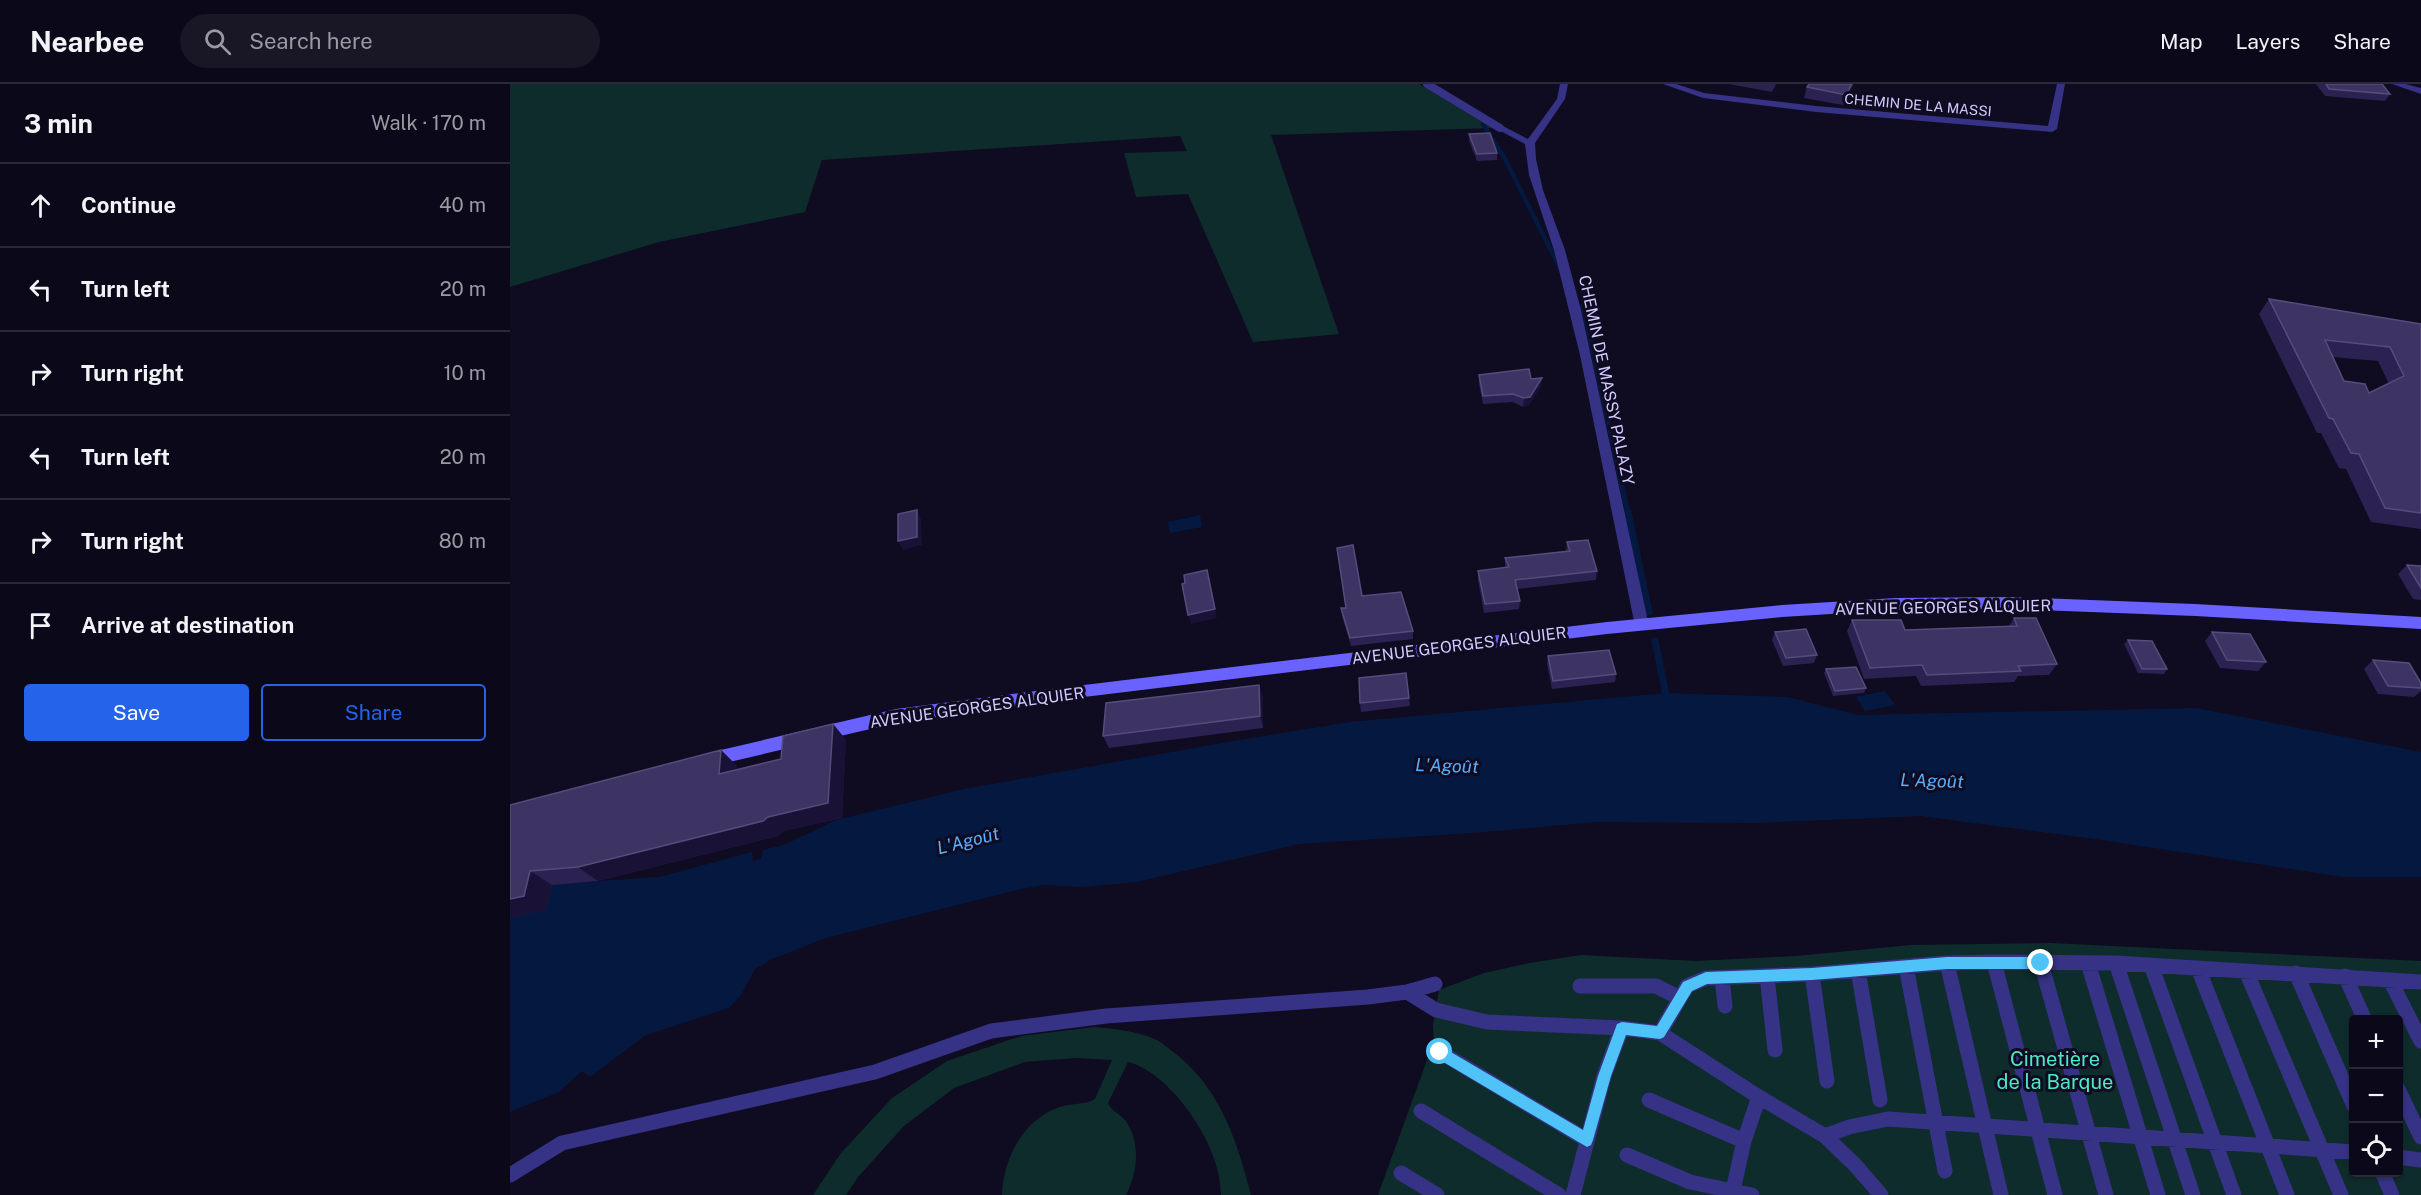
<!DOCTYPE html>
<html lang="en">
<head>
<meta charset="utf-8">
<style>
  :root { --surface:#0b0819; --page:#191626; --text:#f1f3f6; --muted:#9a9aa2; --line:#2b2938; --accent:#2563eb }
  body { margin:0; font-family:"Public Sans",sans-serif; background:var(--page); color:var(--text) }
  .controls { position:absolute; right:18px; bottom:18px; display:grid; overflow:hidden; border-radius:6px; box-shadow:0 2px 4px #0004 }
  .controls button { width:54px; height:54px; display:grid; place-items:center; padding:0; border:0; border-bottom:2px solid var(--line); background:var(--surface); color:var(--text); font:30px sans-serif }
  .stop { position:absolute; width:18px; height:18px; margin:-14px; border:4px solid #4fc3f7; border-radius:50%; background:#fff }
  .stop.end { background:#4fc3f7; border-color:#fff; box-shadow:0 2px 6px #0008 }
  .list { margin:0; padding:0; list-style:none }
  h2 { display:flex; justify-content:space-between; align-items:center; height:78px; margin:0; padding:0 24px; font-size:26px }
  h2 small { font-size:20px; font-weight:400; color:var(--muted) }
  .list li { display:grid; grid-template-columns:39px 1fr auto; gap:18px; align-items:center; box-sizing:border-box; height:84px; padding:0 24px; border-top:2px solid var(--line) }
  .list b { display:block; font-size:22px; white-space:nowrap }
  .list em { font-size:20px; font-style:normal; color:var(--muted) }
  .actions { display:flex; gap:12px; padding:18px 24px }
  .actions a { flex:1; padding:14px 0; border:2px solid var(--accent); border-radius:6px; text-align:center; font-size:21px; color:var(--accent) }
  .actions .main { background:var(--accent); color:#fff }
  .icon { flex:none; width:33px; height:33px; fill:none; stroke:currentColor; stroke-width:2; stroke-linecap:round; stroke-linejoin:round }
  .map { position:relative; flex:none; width:1911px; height:1111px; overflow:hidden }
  header { display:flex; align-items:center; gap:36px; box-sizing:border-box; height:84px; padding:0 30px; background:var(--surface); border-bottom:2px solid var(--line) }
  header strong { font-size:28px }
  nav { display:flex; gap:33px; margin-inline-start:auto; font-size:21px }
  .search { width:420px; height:54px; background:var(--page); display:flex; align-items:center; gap:15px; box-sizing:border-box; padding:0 21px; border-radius:33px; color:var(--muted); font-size:22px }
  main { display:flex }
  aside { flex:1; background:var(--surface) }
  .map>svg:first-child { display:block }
  .green { fill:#0e2c2b; fill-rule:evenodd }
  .water { fill:#051940 }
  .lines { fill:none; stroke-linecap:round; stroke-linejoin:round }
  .stream-far2 { stroke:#051940; stroke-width:4.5 }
  .stream-far1 { stroke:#051940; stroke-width:5 }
  .stream { stroke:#051940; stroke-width:7 }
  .lane-far1 { stroke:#363285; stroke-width:8 }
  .lane { stroke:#363285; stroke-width:15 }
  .street { fill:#363285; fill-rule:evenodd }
  .secondary { fill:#6962ff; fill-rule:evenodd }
  .wall { fill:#2c2251; fill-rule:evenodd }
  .shaded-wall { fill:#191136 }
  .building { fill:#3e3464; stroke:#554c7c; stroke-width:1.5; fill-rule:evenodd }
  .route { fill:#4fc3f7 }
  .labels { text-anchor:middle; stroke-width:6; stroke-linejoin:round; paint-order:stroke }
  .far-street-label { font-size:14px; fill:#d2cbff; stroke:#0f0b21 }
  .street-label { font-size:16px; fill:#d2cbff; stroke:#0f0b21 }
  .water-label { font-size:18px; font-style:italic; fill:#59afff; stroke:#0f0b21 }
  .near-park-label { font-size:20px; fill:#4de9c5; stroke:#0f0b21 }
</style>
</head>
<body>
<header>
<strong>Nearbee</strong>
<div class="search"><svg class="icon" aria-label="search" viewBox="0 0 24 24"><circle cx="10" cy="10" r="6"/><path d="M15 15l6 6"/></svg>Search here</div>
<nav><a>Map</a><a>Layers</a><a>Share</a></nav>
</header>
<main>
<aside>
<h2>3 min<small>Walk · 170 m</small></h2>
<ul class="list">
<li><svg class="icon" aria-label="ahead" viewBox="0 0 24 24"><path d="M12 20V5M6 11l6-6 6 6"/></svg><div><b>Continue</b></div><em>40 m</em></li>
<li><svg class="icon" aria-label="left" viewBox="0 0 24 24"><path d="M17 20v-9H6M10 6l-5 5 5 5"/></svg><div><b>Turn left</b></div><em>20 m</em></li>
<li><svg class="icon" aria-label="right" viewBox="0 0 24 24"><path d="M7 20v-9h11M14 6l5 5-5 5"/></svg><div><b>Turn right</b></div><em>10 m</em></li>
<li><svg class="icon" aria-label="left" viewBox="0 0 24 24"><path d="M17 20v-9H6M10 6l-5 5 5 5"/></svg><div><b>Turn left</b></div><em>20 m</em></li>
<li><svg class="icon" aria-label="right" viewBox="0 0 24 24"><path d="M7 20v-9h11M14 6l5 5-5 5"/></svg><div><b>Turn right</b></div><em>80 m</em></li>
<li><svg class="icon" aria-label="arrive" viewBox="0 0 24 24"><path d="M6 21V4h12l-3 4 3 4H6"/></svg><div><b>Arrive at destination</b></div></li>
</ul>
<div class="actions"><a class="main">Save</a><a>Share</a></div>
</aside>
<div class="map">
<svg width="1911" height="1111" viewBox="0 0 1911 1111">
  <rect width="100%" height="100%" fill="#0f0b21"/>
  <path class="green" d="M0,0h909l73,44 -221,7 68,199 -86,8 -65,-148 -52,3 -12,-44 63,-2 -7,-15 -358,24 -17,52 -146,30 -149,45z
    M1541,859l370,18v234h-1043l56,-154 -1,-16 6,-35 45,-17 45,-10 52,-8 115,6 100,-5 115,-11zM1844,936h44v152h-44z
    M584,943c21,2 44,4 63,13 7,4 13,10 19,14 45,36 61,87 75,141h-30c-1,-8 -1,-16 -3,-23 -8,-39 -50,-100 -90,-110l-20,41c3,8 12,11 17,17 16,22 13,52 1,75h-124c1,-36 21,-76 58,-88 11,-4 26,-2 35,-8l17,-39 -36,-2 -51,4 -71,26 -50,38 -46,51 -12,18h-33l28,-42 51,-55 55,-37 74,-25z"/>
  <path class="water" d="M690,431l2,12 -32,6 -2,-11z
    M1375,607l10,14 -30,6 -9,-14z
    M1156,609l121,4 71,18 338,-7 225,44v125h-78l-241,-37 -181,-24 -165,7 -159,-1 -125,11 -173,11 -162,38 -53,5 -40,-2 -23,4 -195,49 -54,21 -17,10 -14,26 -12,13 -83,27 -56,42 -8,-6 -23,21 -49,20v-233l47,-14 25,17 77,-5 93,-25 1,9 8,-2 2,-9 23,-6 50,-24 128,-31 281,-50 105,-17z"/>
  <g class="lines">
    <path class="stream-far2" d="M973,40l22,35 56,111"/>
    <path class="stream-far1" d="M1073,222l45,208"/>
    <path class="stream" d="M1118,428l21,100
      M1145,557l12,59"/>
    <path class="lane-far1" d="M917,0l73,44"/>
    <path class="lane" d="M1484,878l61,233
      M1437,879l54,232
      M1531,879l65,232
      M1578,879l70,232
      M1606,879l77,232
      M1641,881l83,230
      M1396,882l39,205
      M1688,884l89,227
      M1348,886l22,130
      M1736,887l95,224
      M1786,889l58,133
      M1302,890l15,107
      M1257,892l8,74
      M1835,892l20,44
      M1212,894l3,28
      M1880,896l31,61
      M1070,902h76l24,12
      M897,908l29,18 51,12 135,6 38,5 99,64 66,39 31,30 25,29
      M1150,949l27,-47 19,-8 106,-4 135,-11 47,-1 122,1 305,19
      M930,968l147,88
      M1888,1005l23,48
      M1139,1016l95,41
      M911,1027l138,84
      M1315,1052l24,-9 39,-8 466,33
      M1117,1071l63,27 62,13
      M1888,1073l23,3
      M1872,1088l10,23
      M891,1089l36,22
      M0,1091l52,-32 313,-71 116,-41 115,-15 262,-19 39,-5 28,-8
      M1063,1111l31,-119 18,-48
      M1222,1111l12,-54 15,-44"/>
    <path class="street" d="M1050,0h8l-3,15 -30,44 1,16 7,31 22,60 16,60 68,316 -2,4h-10l-2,-4 -55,-271 -26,-105 -25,-75 -4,-31 -30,-16 8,-2 25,13 29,-40z
      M1153,0h13l28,9 112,13 232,20 9,-42h8l-8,45 -5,3 -236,-20 -113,-14z
      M1882,0h13l16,4v6z"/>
    <path class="secondary" d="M1500,513l185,7 226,13v12l-226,-13 -185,-7 -114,1 -114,7 -175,17 -556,67 -155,22 -188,44 -6,-2 -2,-5 2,-5 6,-2 188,-44 155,-20 556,-67 175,-17 114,-7z"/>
  </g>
  <path class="wall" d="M1219,0h47l-4,8z
    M1344,0l-11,21 -39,-7 3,-11z
    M1806,0h66l8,10 -5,7 -60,-5z
    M959,50l28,19v7l-20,1 -8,-20z
    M1759,215l152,25v205l-50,-7 -25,-53 -7,-1 -18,-35h-4l-58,-119zM1822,273l46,4 11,23 -20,9 -25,-12z
    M969,291l52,4 10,7 -12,19 -6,2 -10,-5 -30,2 -4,-20z
    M1057,458l30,29 -1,9 -79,9 3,12 -1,8 -35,4 -6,-33v-9l27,-3v-10l61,-7z
    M1897,481l14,1v34l-8,-1 -15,-25z
    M852,512l51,35v8l-62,7 -9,-30 -1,-8h5z
    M1504,534l43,46 -8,11 -31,1 -4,6 -93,4 -5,-10 -52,3 -17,-48 5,-11 53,10 104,-4z
    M1265,548l42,23 -3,8 -31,3 -11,-26z
    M1702,548l54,30 -8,9 -38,-3 -15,-27z
    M1618,556l39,29 -3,5 -26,-1 -14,-29z
    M1038,572l68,18 -1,8 -63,7 -5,-25z
    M1863,576l48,23v8l-7,6 -36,-3 -14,-25z
    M1316,585l40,19 -2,5 -31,3 -9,-23z
    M896,589l4,33 -49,6 -1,-9z
    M749,601l4,12v31l-154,20 -6,-12z
    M323,640l13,16 -4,78 -59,13 -5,5 -180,45 -46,4 -6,24 -32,8 -4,-2v-110l211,-55 16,16 -1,4 45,-11z"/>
  <path class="shaded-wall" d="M1342,0h2l-11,21 3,-10z
    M1032,294l-1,8 -12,19 -6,2 1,-9z
    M407,426l4,9 1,26 -19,5 -5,-9z
    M697,486l10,48 -26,6 -3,-9z
    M749,601l4,12v31l-3,-12z
    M323,640l13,16 -4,78 -59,13 -5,5 -180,45 -20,-14 185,-46z
    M211,666l16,16 -2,23 -16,-15z
    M20,787l22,14 -6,24 -32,8 -4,-2v-16z"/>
  <path class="building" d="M1299,0h43l-6,11 -39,-8z
    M1816,0h56l8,10 -61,-5z
    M980,49l7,20 -20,1 -8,-20z
    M1759,215l152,25v189l-36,-5 -26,-54 -8,-1 -18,-34 -4,-1zM1815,256l65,7 14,29 -35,17 -4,-9 -21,-3z
    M1019,285l2,10 11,-1 -12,19 -6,1 -11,-4 -30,2 -4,-21z
    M407,426v27l-19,4v-27z
    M1078,456l9,31 -82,9 5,21 -35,3 -7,-33 31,-4 -4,-9 65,-7 -3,-9z
    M843,461l9,51 39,-4 12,39 -63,7 -9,-30h5l-9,-60z
    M1897,481l14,1v22z
    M697,486l8,39 -27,6 -6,-31 3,-1 -1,-8z
    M1504,534h22l21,46 -39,2 3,5 -94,4 -5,-10 -52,3 -18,-48h49l4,10 112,-4z
    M1296,545l11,26 -31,3 -11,-26z
    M1702,548l38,2 16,28 -39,-2z
    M1618,556l24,1 15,28h-25z
    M1099,566l7,24 -63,7 -5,-25z
    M1863,576l36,3 12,20v5l-33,-2z
    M1346,583l10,21 -31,3 -9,-22z
    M896,589l3,25 -49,5 -1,-25z
    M749,601l1,31 -157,20 3,-33z
    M323,640l-5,79 -60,14 -5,4 -185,46 -48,4 -6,25 -14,3v-94l211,-55 -2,24 62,-15 2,-23z"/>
  <path class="route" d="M1437,873h94l6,6 -6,6h-94l-135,11 -105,4 -15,7 -28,46 -4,2 -34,-4 -15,41 -18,64 -2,5 -4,2 -152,-90 -2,-5 2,-4 5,-2 4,2 139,82 15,-54 19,-52 5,-2 35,4 26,-44 23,-10 106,-4z"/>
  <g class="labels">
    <g class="far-street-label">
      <text transform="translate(1408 21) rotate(5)" y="5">CHEMIN DE LA MASSI</text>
    </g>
    <g class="street-label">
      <text transform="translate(1097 296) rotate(78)" y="6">CHEMIN DE MASSY PALAZY</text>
      <text transform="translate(1433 523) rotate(-1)" y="6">AVENUE GEORGES ALQUIER</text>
      <text transform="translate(949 561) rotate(-7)" y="6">AVENUE GEORGES ALQUIER</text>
      <text transform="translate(467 623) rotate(-8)" y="6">AVENUE GEORGES ALQUIER</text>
    </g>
    <g class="water-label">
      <text transform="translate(937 682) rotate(2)" y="6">L'Agoût</text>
      <text transform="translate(1422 697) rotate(2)" y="6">L'Agoût</text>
      <text transform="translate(458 757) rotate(-14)" y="6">L'Agoût</text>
    </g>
    <g class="near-park-label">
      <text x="1545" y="982">Cimetière<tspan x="1545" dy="23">de la Barque</tspan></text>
    </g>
  </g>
</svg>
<div class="controls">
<button>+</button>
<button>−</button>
<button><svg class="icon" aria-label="locate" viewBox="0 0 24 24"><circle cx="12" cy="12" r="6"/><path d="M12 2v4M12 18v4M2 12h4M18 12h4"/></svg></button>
</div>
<div class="stop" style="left:930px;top:968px"></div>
<div class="stop end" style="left:1531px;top:879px"></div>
</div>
</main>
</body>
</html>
